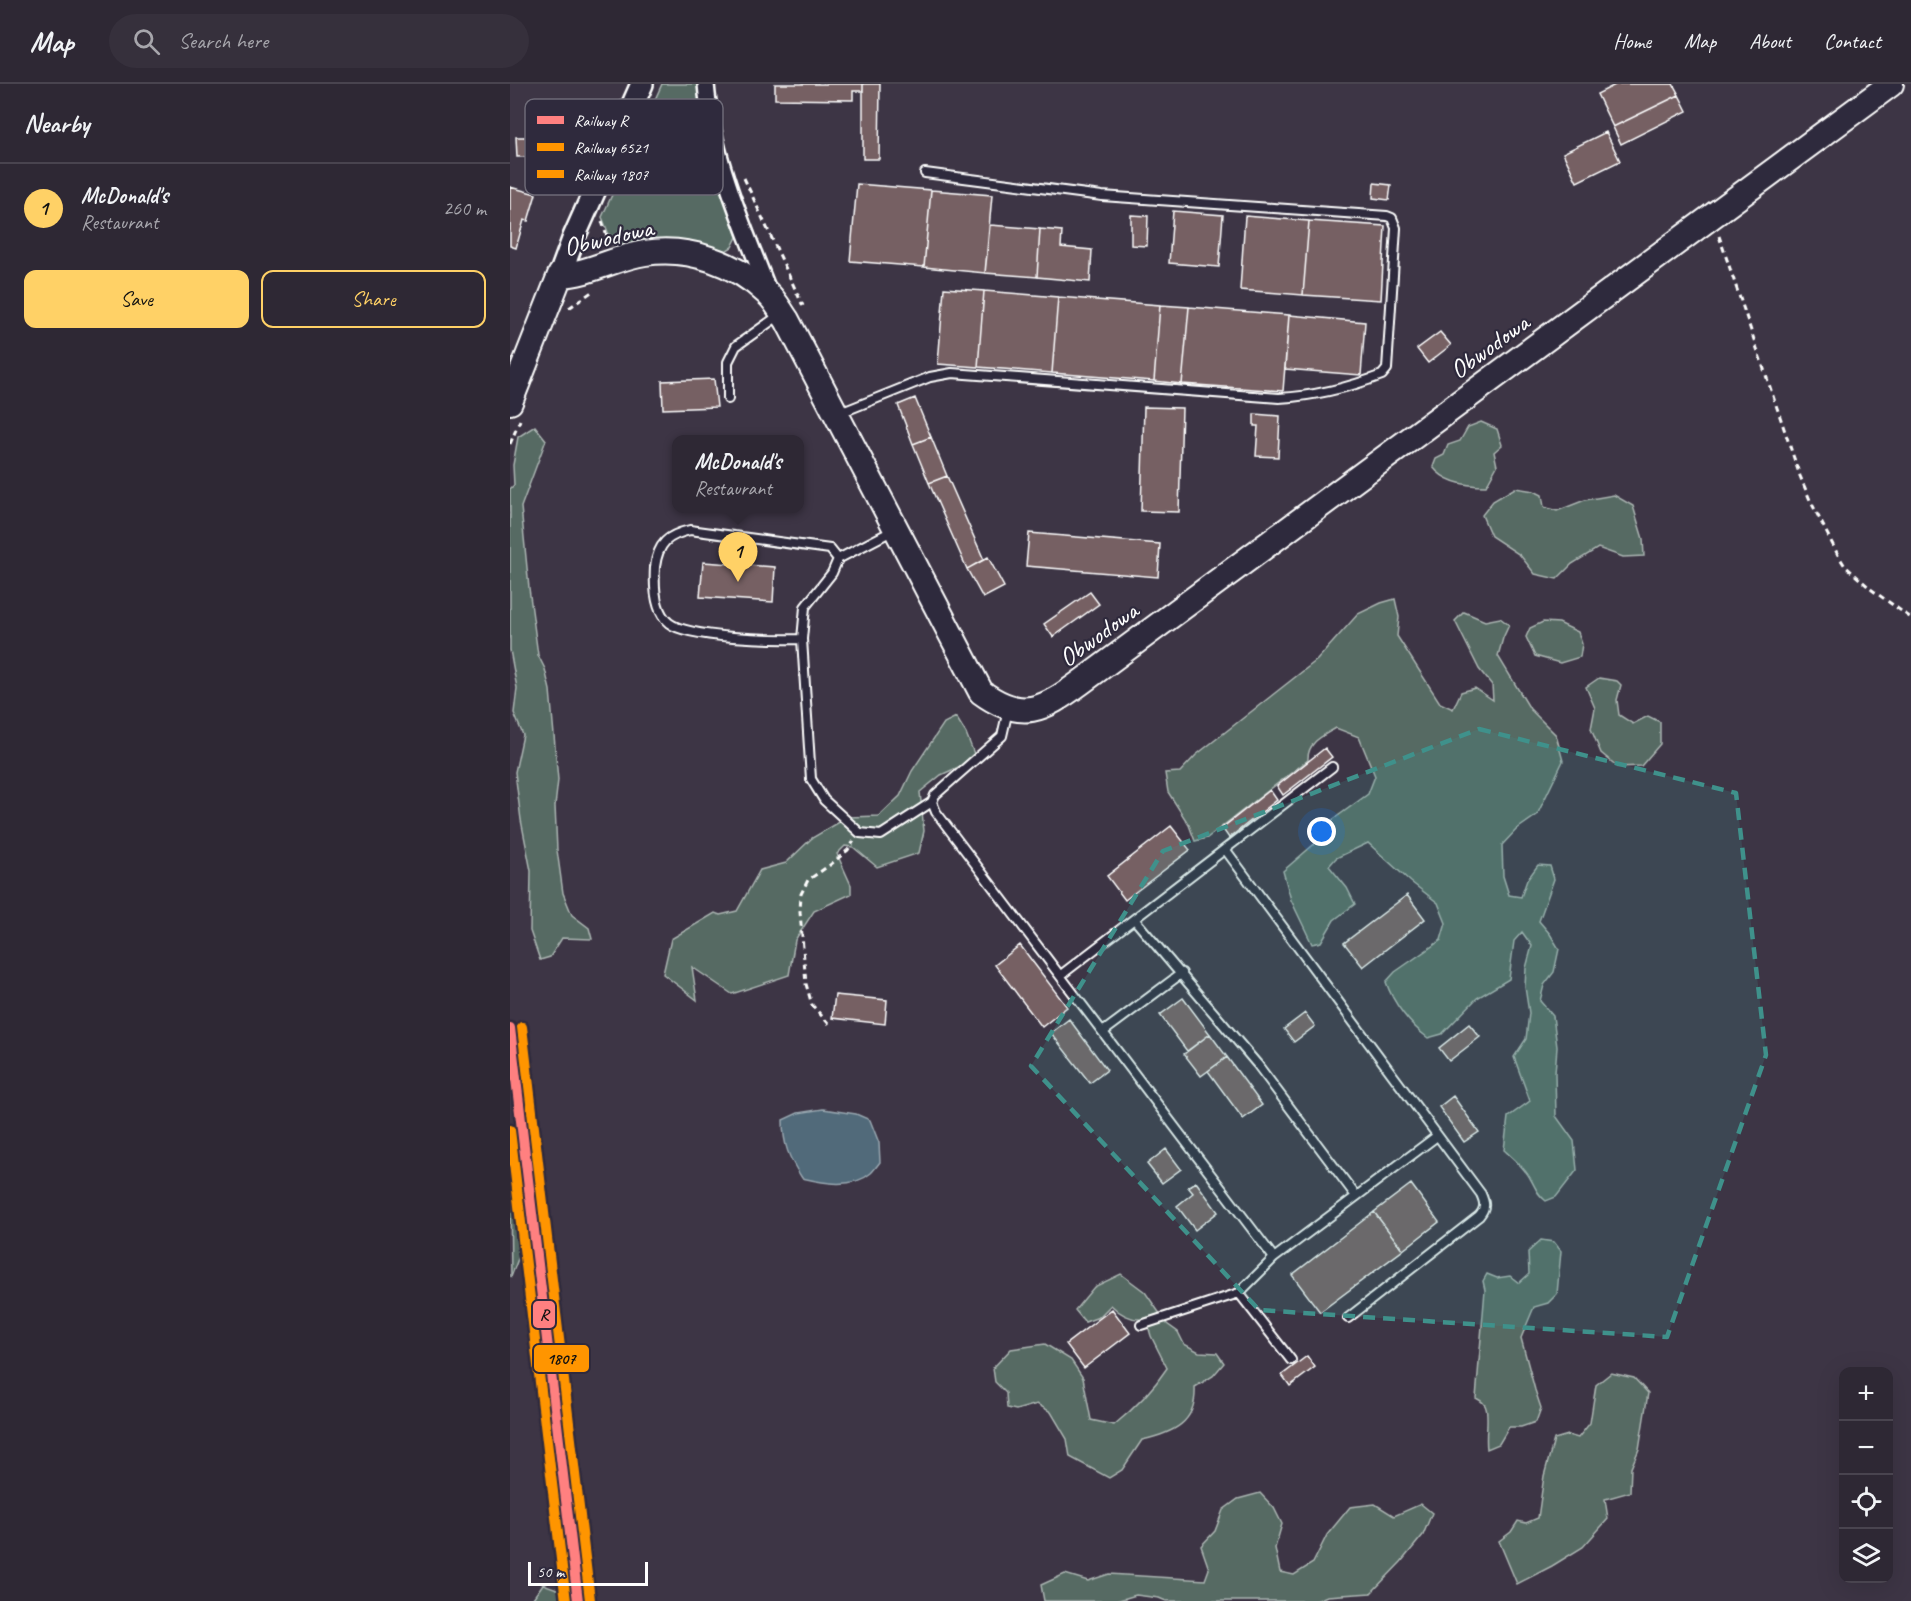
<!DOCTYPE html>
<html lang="en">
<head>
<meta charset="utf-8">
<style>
  :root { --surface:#2e2834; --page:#36303c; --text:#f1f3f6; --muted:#a7a6ac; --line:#49444f; --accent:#ffd166 }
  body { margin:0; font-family:Caveat,sans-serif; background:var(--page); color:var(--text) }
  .controls { position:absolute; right:18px; bottom:18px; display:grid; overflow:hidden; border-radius:12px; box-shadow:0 6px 24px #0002 }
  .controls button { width:54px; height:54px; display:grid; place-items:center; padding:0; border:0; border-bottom:2px solid var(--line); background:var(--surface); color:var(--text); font:30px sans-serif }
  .scale { position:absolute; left:18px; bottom:15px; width:120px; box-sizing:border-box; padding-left:6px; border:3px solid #fff; border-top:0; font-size:16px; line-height:21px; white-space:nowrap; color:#fff; -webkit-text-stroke:4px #2f2a3d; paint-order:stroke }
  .you { position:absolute; left:812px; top:748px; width:21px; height:21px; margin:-15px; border:4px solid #fff; border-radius:50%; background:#1a73e8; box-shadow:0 0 0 9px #1a73e833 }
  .badge { display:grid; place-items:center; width:39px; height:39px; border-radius:50%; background:var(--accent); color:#111; font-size:20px; font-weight:700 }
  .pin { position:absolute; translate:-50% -50px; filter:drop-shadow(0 2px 3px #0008) }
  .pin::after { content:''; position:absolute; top:32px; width:21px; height:18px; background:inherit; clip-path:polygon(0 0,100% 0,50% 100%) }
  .popup { position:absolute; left:162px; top:351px; width:132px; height:78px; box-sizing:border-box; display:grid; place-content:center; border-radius:12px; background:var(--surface); filter:drop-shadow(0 2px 4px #0005); font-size:20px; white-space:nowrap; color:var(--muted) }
  .popup b { font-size:22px; color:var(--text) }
  .popup::after { content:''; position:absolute; left:50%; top:100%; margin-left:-12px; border:12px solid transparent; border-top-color:var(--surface) }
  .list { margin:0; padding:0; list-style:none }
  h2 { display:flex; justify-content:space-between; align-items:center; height:78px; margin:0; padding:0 24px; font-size:26px }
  h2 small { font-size:20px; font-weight:400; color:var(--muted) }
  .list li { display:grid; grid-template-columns:39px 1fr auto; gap:18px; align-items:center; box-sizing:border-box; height:90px; padding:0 24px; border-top:2px solid var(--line) }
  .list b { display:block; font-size:22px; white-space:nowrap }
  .list p { margin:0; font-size:20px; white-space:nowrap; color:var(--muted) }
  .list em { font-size:20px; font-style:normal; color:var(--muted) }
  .actions { display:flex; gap:12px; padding:18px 24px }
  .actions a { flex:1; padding:14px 0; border:2px solid var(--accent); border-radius:12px; text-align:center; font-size:21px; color:var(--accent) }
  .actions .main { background:var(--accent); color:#111 }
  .icon { flex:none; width:33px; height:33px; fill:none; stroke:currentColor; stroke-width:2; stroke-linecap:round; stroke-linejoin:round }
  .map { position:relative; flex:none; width:1401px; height:1517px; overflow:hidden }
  header { display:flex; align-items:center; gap:36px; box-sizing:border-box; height:84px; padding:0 30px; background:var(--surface); border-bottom:2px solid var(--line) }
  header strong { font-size:28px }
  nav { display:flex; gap:33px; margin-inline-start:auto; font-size:21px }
  .search { width:420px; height:54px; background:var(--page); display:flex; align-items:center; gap:15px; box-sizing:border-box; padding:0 21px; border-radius:33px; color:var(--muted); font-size:22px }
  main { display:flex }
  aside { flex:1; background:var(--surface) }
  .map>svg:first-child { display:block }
  .green { fill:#576b64; stroke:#abb5b2; stroke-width:1.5 }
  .water { fill:#516a7a; stroke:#97a6af; stroke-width:1.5 }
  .building { fill:#766064; stroke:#fff; stroke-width:1.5 }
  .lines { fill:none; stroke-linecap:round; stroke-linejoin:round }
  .lane-casing { stroke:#fff; stroke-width:12 }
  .street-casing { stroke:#fff; stroke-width:20 }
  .secondary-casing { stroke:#fff; stroke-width:26 }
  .primary-casing { stroke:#fff; stroke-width:28 }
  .path { stroke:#fff; stroke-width:3; stroke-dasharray:6 4.5; stroke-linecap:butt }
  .lane { stroke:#2f2a3d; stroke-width:8 }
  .street { stroke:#2f2a3d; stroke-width:15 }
  .secondary { stroke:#2f2a3d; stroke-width:21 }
  .primary { stroke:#2f2a3d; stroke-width:24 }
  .rail-1-casing { stroke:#2f2a3d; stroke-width:15 }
  .rail-2-casing { stroke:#2f2a3d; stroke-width:15 }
  .rail-3-casing { stroke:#2f2a3d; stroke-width:15 }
  .rail-1 { stroke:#ff8080; stroke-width:10 }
  .rail-2 { stroke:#ff9500; stroke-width:10 }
  .rail-3 { stroke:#ff9500; stroke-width:10 }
  .marked { fill:#3f918b; fill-opacity:0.2; stroke:#3f918b; stroke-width:4.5; stroke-dasharray:12 8; stroke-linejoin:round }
  .labels { text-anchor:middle; stroke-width:4.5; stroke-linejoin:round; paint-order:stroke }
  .street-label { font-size:26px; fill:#fff; stroke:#2f2a3d }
  .key { fill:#2f2a3d; stroke:#6d6a77; stroke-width:1.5 }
  .key-label { font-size:16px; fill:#fff }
  .line-badge { stroke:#2f2a3d; stroke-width:2 }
  .pale-badge-label { font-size:16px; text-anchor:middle; font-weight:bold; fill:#111 }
</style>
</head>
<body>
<header>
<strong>Map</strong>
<div class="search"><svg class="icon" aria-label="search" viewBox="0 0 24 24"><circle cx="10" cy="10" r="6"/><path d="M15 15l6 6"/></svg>Search here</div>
<nav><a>Home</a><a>Map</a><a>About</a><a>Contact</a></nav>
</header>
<main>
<aside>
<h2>Nearby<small></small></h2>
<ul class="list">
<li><span class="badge">1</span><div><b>McDonald's</b><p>Restaurant</p></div><em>260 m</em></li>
</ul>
<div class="actions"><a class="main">Save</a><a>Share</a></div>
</aside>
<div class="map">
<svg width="1401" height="1517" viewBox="0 0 1401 1517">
  <rect width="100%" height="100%" fill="#3d3545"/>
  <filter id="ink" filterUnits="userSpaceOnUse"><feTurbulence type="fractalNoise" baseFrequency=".0167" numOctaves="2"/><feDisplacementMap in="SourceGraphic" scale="12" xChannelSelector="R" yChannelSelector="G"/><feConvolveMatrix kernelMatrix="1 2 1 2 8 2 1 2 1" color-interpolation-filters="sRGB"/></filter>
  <g filter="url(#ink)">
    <path class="green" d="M152,0h35l8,60 32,93 -5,10 -8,5c-36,-15 -66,-13 -104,-5l-1,-4 -6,2 -11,-28z
      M971,338l16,7 5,16 -8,7 3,14 -11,20c-19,0 -41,-3 -53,-19l3,-8 8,-4 4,-10 12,-4 8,-14z
      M25,342l11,14 -25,67 8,81 9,67 7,14 5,21 8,90 -3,26 2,44 6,43 9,22 17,13 3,11 -30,-1 -12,19 -10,3 -10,-29 1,-60 -10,-51 -6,-48 8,-37 -9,-22 3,-25 -7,-38v-161l4,-4 -1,-20 5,-28z
      M1005,404l19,3 8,4 2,12 13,4 28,-11 29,-5 19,11 10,33 1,17 -21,1 -25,-9 -26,16 -15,15 -22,-5 -15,-19 -29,-19 -9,-21 11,-14z
      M885,515l4,18 -2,19 43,67 13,6 8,-17 14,-4 18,12 -1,-15 -13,-16 -24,-48 9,-9 21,9 15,-3 9,7 -6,13 -5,18 32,53 26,26 7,26 -26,54 -20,14 -15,16 1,31 6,19 12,2 6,-17 11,-15 12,1 4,13 -15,42 11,13 9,15 -5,23 -10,13 -4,16 13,15 4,31 -2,26 1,43 18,25 3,29 -21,27 -10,4c-10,-8 -10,-13 -16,-23 -6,-11 -17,-20 -26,-28l4,-33 22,-16 -16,-44 12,-18 3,-26 -4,-26 1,-19 6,-22 -10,-14 -8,9 -5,38 -32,19 -35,36 -14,4c-18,-13 -35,-35 -42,-56l9,-10 46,-32 5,-17 -8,-20 -27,-21 -43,-39 -32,15 -7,8 18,22 8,16 -21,16 -13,22 -9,2 -21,-44 -8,-29 44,-38 4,-12 37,-27 7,-18 -16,-39 -23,-9c-13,8 -29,14 -28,32l-101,78 -12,3 -6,-16 -21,-33 -3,-19 15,-1 16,-17 121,-95 41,-46 23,-11z
      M1033,538l16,1 19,9 4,12 -2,13 -20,6 -25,-7 -9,-19 4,-9z
      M1089,594l18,3 4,4 -4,15 2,15 14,9 15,-8 12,6v22l-19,22 -23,1 -17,-14 -10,-24 4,-21 -9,-21z
      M446,633l10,16 10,26 -35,16 -21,17 4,39 -5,22 -42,14 -24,-20 -8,-1 -8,8 14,31v9l-37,17 -19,29 -6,35 -57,19 -40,-27 5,33 -34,-26 8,-35 44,-26 5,2 17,-4 23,-41 26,-7 26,-25 36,-21 31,-1 21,-20 12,-25 32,-48z
      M0,1109l10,8 1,50 -10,26z
      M1031,1156l13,2 7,9 -4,43 -9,9 -14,4 -13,31 14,52 6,18 -5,14 -15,5h-12l-10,17 -12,5c-2,-13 2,-32 -1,-41 -1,-5 -6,-8 -10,-10l9,-108 -2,-9 4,-7 10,4 13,-2 9,7 10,-9 -1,-22z
      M611,1190l24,18 22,32 11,8 6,12 15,8 18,1 7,10 -11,13 -18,11c2,36 -22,46 -53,53l-20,30 -13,8 -39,-21 -3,-18 -16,-27 -14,-8 -21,6 -9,-2 -1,-15 -11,-11 -2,-14 18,-19 34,-5 26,16 12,18 8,42 23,5c21,-17 38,-34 53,-57l-16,-32 -5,-17c-14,2 -25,-4 -35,-14l-12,12 -14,5 -10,-12 19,-23z
      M1101,1289l23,5 14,15 -9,56 -8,19 -1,24 -25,7 3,20 -25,28 -31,19 -35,18 -18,-43 12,-9 7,-11 8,2 12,-5 6,-42 10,-37 14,-4 10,3 12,-15 6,-38z
      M750,1409l14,15 8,16 -7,24 5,24 14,3 19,-12 14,-28 23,-28 25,-3 19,12 27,-12 11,9 -9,22 -22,27 -30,31 -44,3 -11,5h-150l-7,-3 -23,-3 -20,6h-72l-3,-16 24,-11 23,7 21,-7 96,6 4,-11 -8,-23 14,-15 8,-21 15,-11z
      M33,1500l17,6 6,11h-35z"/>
    <path class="water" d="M313,1025l33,5 14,6 9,23 1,19c-3,4 -6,8 -9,11 -18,16 -48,10 -69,5 -13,-20 -19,-33 -19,-58l15,-7z"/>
    <path class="building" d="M265,0h88v7h-10v9l-78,-1z
      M353,0h17l-1,75h-16z
      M1107,0h56l6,11 -66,32 -16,-33z
      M1169,11l8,16 -66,33 -8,-17z
      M57,29l11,2 -1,11 -12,-3z
      M1096,48l14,29 -43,21 -14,-29z
      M6,53h26l1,19 -26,1z
      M864,99l17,2 -2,15 -16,-2z
      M347,100l74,6 -7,77 -74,-6z
      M0,103l26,7 -8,27 -4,-1 -8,28 -6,-2z
      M421,106l61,5 -7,78 -61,-6z
      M663,127l50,4 -4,52 -50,-4z
      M621,131l17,1 -1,30 -16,-1z
      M735,132l64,5 -6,74 -63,-5z
      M799,137l76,5 -4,74 -78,-5z
      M480,141l50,4 -3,48 -52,-4z
      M530,145l22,2 -1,16 31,3 -2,32 -53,-5z
      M434,204l40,3 -6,76 -40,-3z
      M474,207l74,6 -6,76 -74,-6z
      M548,213l102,8 -6,76 -102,-8z
      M650,221l29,2 -7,77 -28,-3z
      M679,223l100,8 -6,76 -101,-7z
      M779,231l76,7 -4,53 -76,-6z
      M930,248l11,13 -23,18 -11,-14z
      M204,295l3,28 -54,2 -1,-28z
      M405,314l16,39 -18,7 -15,-39z
      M634,323l38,1 -3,104 -38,-1z
      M744,330l26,2 -2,41 -22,-1 2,-30h-4z
      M421,353l16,39 -18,7 -16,-39z
      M437,392l37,84 -17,9 -38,-86z
      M519,449l131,11 -2,33 -132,-11z
      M478,473l16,30 -21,11 -16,-29z
      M193,478l72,5 -2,35 -73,-5z
      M580,508l9,12 -46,33 -9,-13z
      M815,664l7,9 -49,38 -6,-9z
      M760,706l7,10 -48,38 -7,-10z
      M661,742l19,24 -65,50 -18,-24z
      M897,811l18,24 -62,48 -19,-24z
      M510,861l47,62 -25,20 -47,-62z
      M325,911l52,5 -2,24 -53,-6z
      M673,914l27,36 -23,17 -27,-36z
      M795,929l10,13 -21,16 -10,-13z
      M559,935l38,51 -17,13 -39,-50z
      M959,940l11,13 -31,24 -10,-13z
      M700,950l17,23 -26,19 -17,-22z
      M717,973l35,48 -19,14 -35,-48z
      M943,1012l26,36 -15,10 -25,-35z
      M656,1065l15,20 -19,14 -15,-19z
      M686,1098l22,30 -23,18 -18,-24 16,-13 -5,-6z
      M901,1100l28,38 -36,28 -29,-38z
      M864,1128l29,38 -83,62 -28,-37z
      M602,1225l18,24 -46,35 -18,-24z
      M797,1272l8,11 -25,19 -8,-11z"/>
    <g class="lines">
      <g class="lane-casing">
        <path id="lane" d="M218,315v-37l8,-16 45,-32
          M330,329l90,-36 22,-4 327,25c36,-2 69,-10 103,-23l5,-6 9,-141 -4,-10 -5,-2 -285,-20 -177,-23
          M384,446l-56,29 -6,14 -27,34 -3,32 9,140 13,21 36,33 21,2 51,-33
          M292,555c-26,1 -114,-1 -133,-16 -15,-12 -15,-39 -14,-56 3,-24 13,-32 35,-37l140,19 8,10
          M498,626l-6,26 -67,59 -3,7 4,10 338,446
          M715,765l256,345c4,9 5,14 -2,22l-131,102
          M624,835l123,145 99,132
          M551,891l271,-208
          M593,948l79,-59
          M729,1209l52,67
          M631,1241l98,-32 35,-35 163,-122"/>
      </g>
      <g class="street-casing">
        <path id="street" d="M196,0c6,72 36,139 62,206"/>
      </g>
      <g class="secondary-casing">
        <path id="secondary" d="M50,191l14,-38 68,-153"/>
      </g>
      <g class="primary-casing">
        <path id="primary" d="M0,318l50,-127c30,-1 56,-18 85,-22 44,-7 91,10 123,41 8,7 13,18 19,26l194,372c41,30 62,18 99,-9l811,-599"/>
      </g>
      <path class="path" d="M234,94l59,128
        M92,137l7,22
        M1209,152l81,240 10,24 28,55 7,11 27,24 39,28
        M59,224l24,-17
        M0,360l10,-24
        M319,940l-17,-19 -6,-21 -6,-72 1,-18 7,-14 22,-15 18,-15 6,-9"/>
      <use href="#lane" class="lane"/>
      <use href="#street" class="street"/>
      <use href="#secondary" class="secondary"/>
      <use href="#primary" class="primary"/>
      <g class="rail-1-casing">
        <path id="rail-1" d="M0,944l68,573"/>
      </g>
      <g class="rail-2-casing">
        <path id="rail-2" d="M0,1046l56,471"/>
      </g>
      <g class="rail-3-casing">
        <path id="rail-3" d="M12,943l68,573"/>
      </g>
      <use href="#rail-1" class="rail-1"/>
      <use href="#rail-2" class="rail-2"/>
      <use href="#rail-3" class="rail-3"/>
    </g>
  </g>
  <path class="marked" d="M969,645l257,64 30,262 -99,282 -408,-27 -228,-244 132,-215z"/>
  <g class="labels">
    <g class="street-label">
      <text transform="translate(98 153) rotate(-13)" y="9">Obwodowa</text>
      <text transform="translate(979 262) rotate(-36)" y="9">Obwodowa</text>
      <text transform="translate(588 550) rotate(-36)" y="9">Obwodowa</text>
    </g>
  </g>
  <rect x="15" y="15" width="198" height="96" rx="9" class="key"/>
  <rect x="27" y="32" width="27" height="8" fill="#ff8080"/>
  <rect x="27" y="59" width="27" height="8" fill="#ff9500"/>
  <rect x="27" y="86" width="27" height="8" fill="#ff9500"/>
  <g class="key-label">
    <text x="64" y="42">Railway R</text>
    <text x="64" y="69">Railway 6521</text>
    <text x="64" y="96">Railway 1807</text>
  </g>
  <g class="line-badge">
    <rect x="22" y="1216" width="24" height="29" rx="6" fill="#ff8080"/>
    <rect x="23" y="1260" width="57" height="29" rx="6" fill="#ff9500"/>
  </g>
  <g class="pale-badge-label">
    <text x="34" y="1236">R</text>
    <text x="51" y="1280">1807</text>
  </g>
</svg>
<div class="controls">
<button>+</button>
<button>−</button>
<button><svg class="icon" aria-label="locate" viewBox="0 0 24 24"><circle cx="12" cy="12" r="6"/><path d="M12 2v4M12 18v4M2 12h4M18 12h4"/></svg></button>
<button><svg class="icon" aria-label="layers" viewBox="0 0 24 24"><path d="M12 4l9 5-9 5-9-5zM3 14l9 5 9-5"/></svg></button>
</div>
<div class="scale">50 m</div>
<div class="you"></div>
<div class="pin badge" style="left:228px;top:498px">1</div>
<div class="popup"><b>McDonald's</b>Restaurant</div>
</div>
</main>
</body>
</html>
